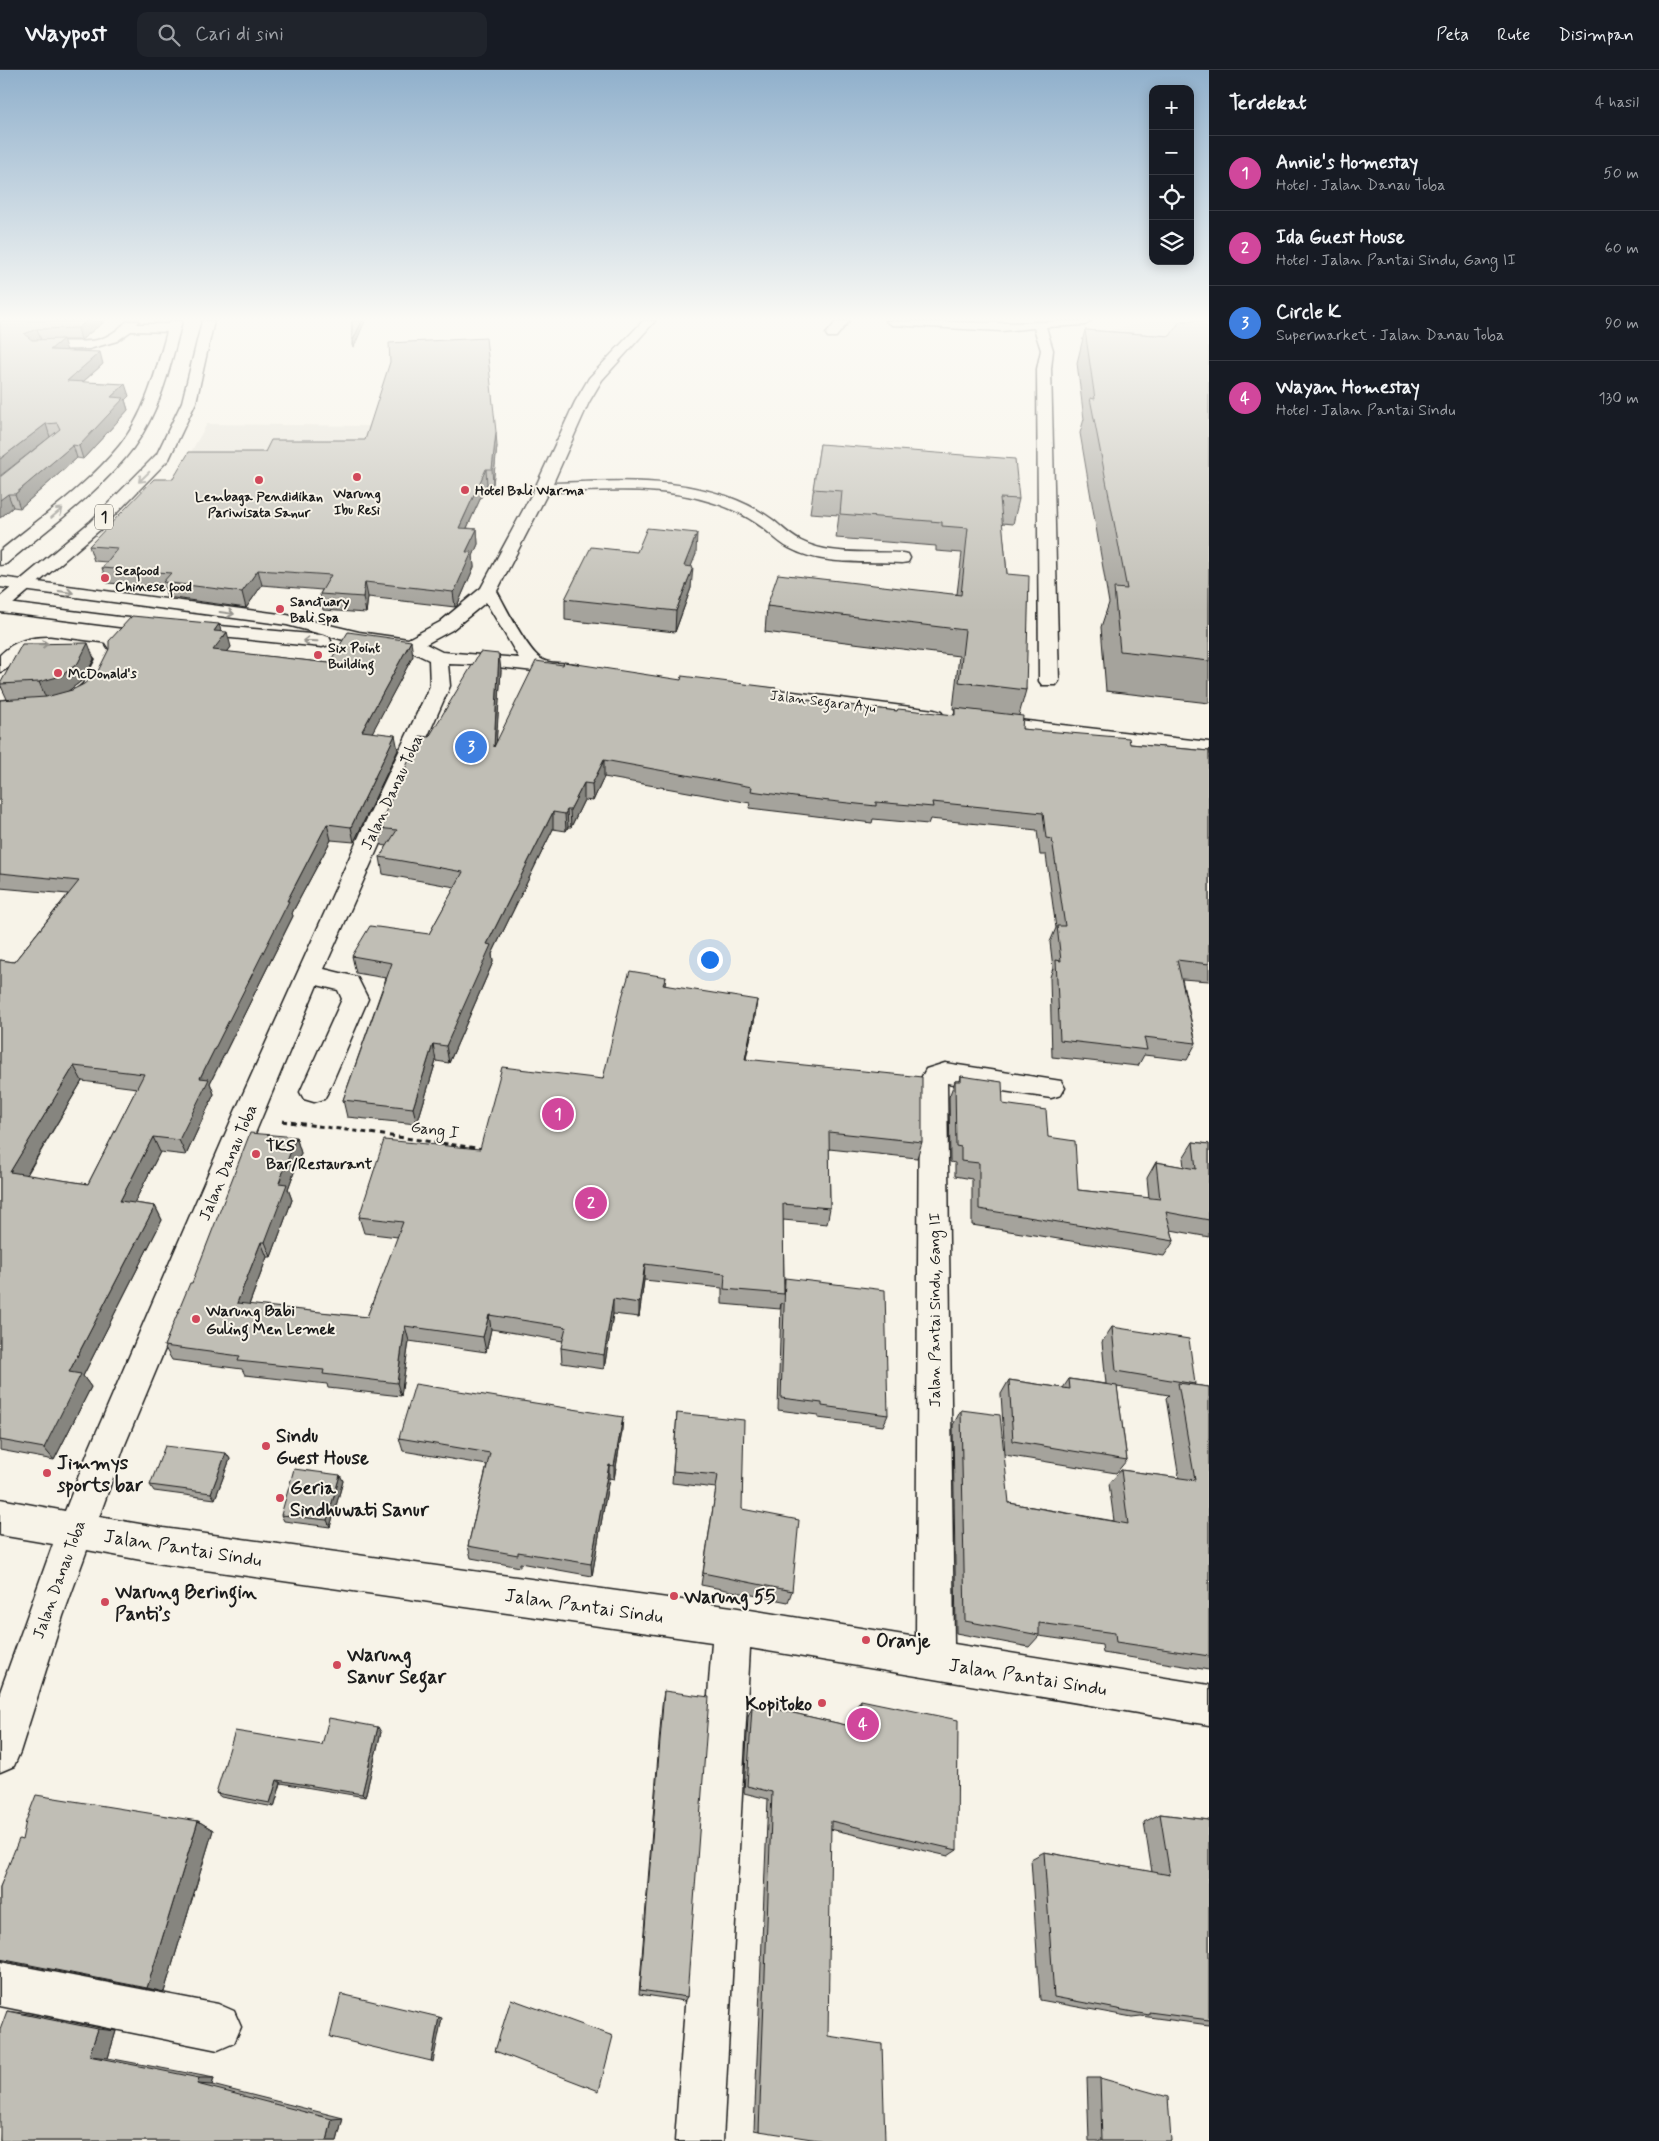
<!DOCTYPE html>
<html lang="id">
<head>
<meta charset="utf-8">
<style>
  :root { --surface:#171b24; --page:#20242c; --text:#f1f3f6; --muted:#9ea1a6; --line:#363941; --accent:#ea580c }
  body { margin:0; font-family:Mynerve,sans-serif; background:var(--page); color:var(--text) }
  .controls { position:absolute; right:15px; top:15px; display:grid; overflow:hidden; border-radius:10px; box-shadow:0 2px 12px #0003 }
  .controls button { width:45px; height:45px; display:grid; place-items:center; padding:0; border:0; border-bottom:1px solid var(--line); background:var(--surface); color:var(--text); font:25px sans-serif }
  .you { position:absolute; left:709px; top:889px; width:18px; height:18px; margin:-12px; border:4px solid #fff; border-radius:50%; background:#1a73e8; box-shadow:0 0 0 8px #1a73e833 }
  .badge { display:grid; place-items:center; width:32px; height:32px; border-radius:50%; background:var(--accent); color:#fff; font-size:16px; font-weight:700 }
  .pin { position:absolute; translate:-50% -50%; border:2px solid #fff; box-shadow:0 1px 5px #0006 }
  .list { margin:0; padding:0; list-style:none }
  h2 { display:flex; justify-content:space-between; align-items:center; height:65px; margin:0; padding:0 20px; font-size:21px }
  h2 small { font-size:16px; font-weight:400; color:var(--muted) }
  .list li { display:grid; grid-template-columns:32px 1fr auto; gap:15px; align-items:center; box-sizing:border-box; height:75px; padding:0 20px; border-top:1px solid var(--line) }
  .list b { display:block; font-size:19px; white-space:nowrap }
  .list p { margin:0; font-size:16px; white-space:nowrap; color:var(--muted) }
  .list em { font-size:16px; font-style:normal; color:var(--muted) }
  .icon { flex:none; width:28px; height:28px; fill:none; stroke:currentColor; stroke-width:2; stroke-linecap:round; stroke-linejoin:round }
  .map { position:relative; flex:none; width:1209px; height:2071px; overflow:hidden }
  header { display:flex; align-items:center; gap:30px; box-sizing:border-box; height:70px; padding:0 25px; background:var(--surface); border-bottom:1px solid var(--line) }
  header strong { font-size:24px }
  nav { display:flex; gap:28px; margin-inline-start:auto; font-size:18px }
  .search { width:350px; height:45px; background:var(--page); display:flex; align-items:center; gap:12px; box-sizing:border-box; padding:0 18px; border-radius:10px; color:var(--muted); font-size:19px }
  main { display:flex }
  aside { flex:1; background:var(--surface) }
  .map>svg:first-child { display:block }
  .built { fill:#e6e3d9 }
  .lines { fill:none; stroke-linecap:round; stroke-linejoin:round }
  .minor-casing { stroke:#1c1c1c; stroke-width:3 }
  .highway-casing { stroke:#1c1c1c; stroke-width:3 }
  .path { stroke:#1c1c1c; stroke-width:3; stroke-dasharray:5 4; stroke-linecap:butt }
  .minor { fill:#f7f3e8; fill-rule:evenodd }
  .highway { fill:#f7f3e8; fill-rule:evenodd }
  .wall { fill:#a5a39c; stroke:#1c1c1c; fill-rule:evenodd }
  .shaded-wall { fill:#86857f; stroke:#1c1c1c }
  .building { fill:#c0beb5; stroke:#1c1c1c; fill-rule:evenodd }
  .oneway { stroke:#94928c }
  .poi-dot { fill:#d1495b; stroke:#f7f3e8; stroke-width:2 }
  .labels { text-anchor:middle; stroke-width:4; stroke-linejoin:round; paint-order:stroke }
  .far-poi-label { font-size:14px; font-weight:bold; fill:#1c1c1c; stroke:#f7f3e8; text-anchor:start }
  .far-street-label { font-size:14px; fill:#1c1c1c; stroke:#f7f3e8 }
  .shield { fill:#f7f3e8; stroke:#5e5c59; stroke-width:1 }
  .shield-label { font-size:15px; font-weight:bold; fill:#1c1c1c }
  .street-label { font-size:16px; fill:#1c1c1c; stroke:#f7f3e8 }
  .poi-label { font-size:16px; font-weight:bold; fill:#1c1c1c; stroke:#f7f3e8; text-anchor:start }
  .near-poi-label { font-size:19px; font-weight:bold; fill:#1c1c1c; stroke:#f7f3e8; text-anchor:start }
  .near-street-label { font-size:19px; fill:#1c1c1c; stroke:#f7f3e8 }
</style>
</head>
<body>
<header>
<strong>Waypost</strong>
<div class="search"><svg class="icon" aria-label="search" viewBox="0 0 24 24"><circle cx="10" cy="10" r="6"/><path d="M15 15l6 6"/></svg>Cari di sini</div>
<nav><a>Peta</a><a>Rute</a><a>Disimpan</a></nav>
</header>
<main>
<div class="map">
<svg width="1209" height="2071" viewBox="0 0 1209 2071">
  <rect width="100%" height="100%" fill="#f7f3e8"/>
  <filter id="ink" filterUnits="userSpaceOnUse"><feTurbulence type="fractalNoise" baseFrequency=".02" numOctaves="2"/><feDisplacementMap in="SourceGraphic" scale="10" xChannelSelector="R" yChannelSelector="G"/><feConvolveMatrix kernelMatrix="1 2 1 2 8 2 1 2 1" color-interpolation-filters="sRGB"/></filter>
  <g filter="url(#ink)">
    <path class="built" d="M1151,251h58v28l-107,-17z
      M207,354l163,2 -14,41 -220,46 47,-47z"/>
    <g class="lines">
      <g class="minor-casing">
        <path id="minor" d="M127,251h12l-2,3h37l6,4 -6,4 -43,-1 -14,10 -28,8 -53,1 -6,-4c7,-8 52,-2 67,-6 12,-3 21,-10 30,-19z
          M643,251h12l-53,59 -13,22 -36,81c59,-2 116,-6 173,13 17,6 33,14 47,24 9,7 17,16 28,21 29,15 69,10 101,12l6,1 2,4 -2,4 -6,1c-36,-2 -80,3 -113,-15 -10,-5 -18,-14 -27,-21 -15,-11 -33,-20 -51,-25 -53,-17 -108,-11 -163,-10l-51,99c8,15 32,63 46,69 10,5 25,2 36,5l2,4 -2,4 -7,2 -94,-10 -30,-1 2,22 -126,283 33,8 11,22 -40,93 -4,7 -10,3 -10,-3 -4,-7 42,-93 -4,-9 -21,-5 -193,462 -25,70 64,11 569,79 184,30 3,-555 7,-13 19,-6 116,18 4,7 -4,7 -10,3 -104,-15 7,561 255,41v40l-459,-77 -27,493h-48l37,-499 -549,-78 -76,-14 -24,66 -43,136 -6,14 -14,6v-80l53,-148 -53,-9v-36l65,12 25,-64 143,-331 132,-293 65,-137 -1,-26 -21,-10 -49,-6 -72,-19 -287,-38v-10l287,38 72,17 49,7 32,-17 41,-34 54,-100 40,-86 14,-24zM486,532l33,56 -77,-6 -16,-8 26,-14z
          M837,251h12l-13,16h-8l-2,-3z
          M886,251l115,2 90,-2 -6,4 -39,2 7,23 -2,19 8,312 -3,4h-14l-3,-4 -2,-312 4,-19 -7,-22 -33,3 -109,-6z
          M0,532l119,15 203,18 7,2 2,4 -2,4 -7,2 -203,-20 -119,-15z
          M50,567l54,7 10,15 -16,32 -12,5 -7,-2 -3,-4 7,-6 13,-25 -5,-6c-18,-2 -50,-12 -66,0 -9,6 -14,16 -25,19v-17c15,-15 30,-18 50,-18z
          M739,615l195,25 7,2 3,4 -3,4 -7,2 -202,-27 -3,-4 3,-4z
          M0,618l49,3 3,4 -3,4 -49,1z
          M985,646l224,26v12l-231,-28 -3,-4 3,-4z
          M0,1892l218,42 16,7 7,16 -7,16 -16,7 -218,-44z"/>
      </g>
      <g class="highway-casing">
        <path id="highway" d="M170,251h12c-11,43 -22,91 -49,127 -33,44 -85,80 -127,116l-6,1v-14c40,-33 87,-65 120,-106 28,-35 38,-83 50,-124z
          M202,251h12l-18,81 -27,57 -67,69 -96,82 -6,1v-14l90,-75 67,-68 25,-52z"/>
      </g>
      <path class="path" d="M282,1051l202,28"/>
      <use href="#minor" class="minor"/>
      <use href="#highway" class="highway"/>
    </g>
    <path class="wall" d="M0,251h105l-24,19h-18l3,10 37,14 -20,18 46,14 -4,4 3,10 -45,49 -6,-1 -57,50 -7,-1 -13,11v-41l51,-41 -1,1z
      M352,251l2,26 -2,-1z
      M1209,251v382l-103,-12 -5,-64 8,-24 -29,-170 4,-14 -7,-56 8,-33 85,6z
      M820,374l199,55 -6,25 -11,-1 5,51 19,116 -7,25 3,14 108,15 79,7v230l-27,-2 14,64 -9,17 -43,-5 -6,11 -86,-9 -2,-80 3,-9 -3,-26 6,-14 -10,-73h-6l-3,-25 -107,-11 -2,5 -55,-5 -1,4 -72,-9 -51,-6 1,-5 -146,-26 -11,24 -9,-1 -13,27h-3l-2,4 -13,-2 -61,125 1,8 -44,101 -13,-2 -19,63 -70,-7 -4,-17 43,-122 -30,-5 -4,-17 77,-22 26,-47 -72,-13 -3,-17 7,-11 -6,-1 -3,-17 51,-91 72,-67 -5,71 185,-61 95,8 -1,8 122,15 57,4 1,-6h-2l6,-53 -194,-24 2,-26 190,-12 5,-41 -26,-2v-5l-100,-8 3,-23 -29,-2z
      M497,376l-4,38h-6l-20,44 10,1 1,15 -5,12 1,11 -17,39 -2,1 -87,-10 -2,16 -43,-3 -3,-16 2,-4 -60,-5 -16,23 -79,-11 -3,-10 -57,-4 -5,-15 5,-6 -13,-1 -5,-15 84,-67 92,-27z
      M637,482l59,2 -6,13 1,21 -16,44 -110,-12v-21z
      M221,561l10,16 -4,5 102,11 84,-7 -41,76 26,18 -44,92 -23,-2 -39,73 1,3 -83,167 4,11 -28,61 -26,-3 -26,51 21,3 7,14 -79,156 8,11 -37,73 -54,-10v-490l14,2 54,-68 -68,-6v-188l7,-1 -7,-15 94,-25 -10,20 -17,13 5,-2zM82,1011l55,7 -49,96 -61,-9z
      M666,907l-1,8 90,32 -9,42 176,83 -5,16 -88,-9 1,59 -3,16 -44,-4 1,64 1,-6 103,137 -5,11 -65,-8v-3l-40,-5 3,-107 -1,6 -58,-5v-16l-78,-8 -5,37 -26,-3 -9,55 -42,-6 -1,-15 2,-7 -72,-12 -5,23 -77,-11 -8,55 -73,-8 -1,-4 -82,-9 -3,-6 -70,-9 -8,-14 28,-63 104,-146 5,16 -13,36 4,11 -21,57h-4l-18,48 118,12 31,-80 -34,-4 -5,-16 244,-138z
      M961,1006l42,28 45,33 30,53 71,8 -2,-20 9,-16 28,5 -1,-9 10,-16 16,2v93l-38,-7 3,11 -10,15 -192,-31v-46l-17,-3v-13l-5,-1 -1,-65 6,-16h5z
      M1112,1257l83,57 -1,1 15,2v283l-106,-17 -1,-8 -63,-9 -10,11 -73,-14 -3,-208 8,-15 48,93 105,18 -5,-37 12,-14 58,8 -13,-80 3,-3 -52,-8 10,73 -11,13 -111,-18 -4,-61 8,-14 54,8 6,-9 37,5 -4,-42z
      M677,1343l65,96 50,82 -4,11 -87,-17 15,-97 -44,-5z
      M622,1361l-8,48 -5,-1 -17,98 -72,-13v4l-49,-9 -3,-12 19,-81 -84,-14 -4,-13z
      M226,1383l4,6 -15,40 -61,-8 -4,-6z
      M340,1405l3,6 -13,46 -46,-6 -3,-6z
      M664,1621l23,306 -3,4 -45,-7 23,-289z
      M861,1630l96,150 -9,6 -118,-27 -71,302 -5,-1 14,-331 -24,-6 4,-77 4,-9 4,1 2,-3 96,22 1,-18z
      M381,1662l-16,65 -84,-14 -7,24 -53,-10 -5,-4 106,-48z
      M1160,1744l49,6v205l-68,-9 -9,1 -92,-17 -9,-141 13,-7 108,20 -8,-50z
      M198,1751l15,9 -49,162 -164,-32v1v-74l22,-47z
      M7,1941l22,3 87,17 -8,27 106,20 -2,7 131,33 -6,23h-337z
      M1087,2008h13l71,63h-82z"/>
    <path class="shaded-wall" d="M87,251h18l-24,19 -3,-12z
      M362,251h3l-11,26 -1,-7z
      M37,259l4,11 -13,5 -4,-11z
      M63,269l4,12 -17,-1z
      M100,282l3,12 -33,29 -3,-12z
      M125,314l4,12 -4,4 3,10 -45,49 -4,-13 32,-49z
      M46,354l4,13 -50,39v-17z
      M496,362l1,14 -4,38 -1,-15z
      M73,375l4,13 -57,50 -5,-14z
      M486,399l1,15 -27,59 -1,-15z
      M8,424l5,13 -13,11v-18z
      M477,459l1,15 -5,12 1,11 -17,39 -2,1 -2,-15 13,-40z
      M697,463l-1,21 -13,33 1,-21z
      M693,497l-2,21 -16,44 1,-21z
      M258,500l4,15 -16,23 -4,-16z
      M365,512l3,15 -2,16 -3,-16z
      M219,554l4,14 4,-6 4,15 -14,18 -4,-15 1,-19z
      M411,571l2,15 -48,90 -3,-15z
      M88,573l6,16 -10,20 -17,13 -21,6 -7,-16z
      M499,584l2,16 -6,93 -1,-16z
      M395,665l3,15 -44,92 -3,-15z
      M604,690v17l-11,24 -1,-17z
      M584,713v17l-13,27 -1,-17z
      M567,740l1,17 -2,4 -1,-17z
      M553,742v17l-61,125 1,8 -44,101 -3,-17 41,-102z
      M327,754l4,16 -39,73 1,3 -83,167 4,11 -28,61 -7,-15 21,-62 87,-177z
      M757,930l-2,17 -13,58 3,-16z
      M433,974l3,17 -19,63 -4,-16z
      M74,996l8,15 -63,106 -9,-15z
      M153,1067l7,15 -32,63 -8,-14z
      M296,1067l5,16 -13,36 4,11 -21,57 -6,-15 14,-59z
      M155,1136l7,14 -79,156 8,11 -37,73 -10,-12 25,-76z
      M261,1172l6,15 -23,61 -7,-15z
      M645,1194l-1,16 -5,37v-14z
      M613,1229v15l-9,55v-14z
      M489,1245l2,14 -5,23 -3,-15z
      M405,1256l4,15 -8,55 -4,-13z
      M623,1347l-1,14 -8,48v-13z
      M226,1383l4,6 -15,40 -4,-6z
      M609,1395v13l-17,98 -1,-12z
      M340,1405l3,6 -13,46 -3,-7z
      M378,1657l3,5 -16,65 -3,-3z
      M277,1710l4,3 -7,24 -4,-4z
      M198,1751l15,9 -49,162 -17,-4z
      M439,1947l3,1 -9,44 -2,-1z
      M98,1959l18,2 -8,27 -19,-2z
      M199,2008h15l-2,7 -15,-1z
      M343,2048l-6,23h-10l5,-22z"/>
    <path class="building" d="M0,251h87l-9,7 -41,1 -13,5 8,6 31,-1 -13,11 50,2 -33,29 58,3 -14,13 13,1 -45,48 -6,-1 -58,49h-7l-8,6v-23l60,-48 -3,-6 -11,1 -46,35z
      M352,251h10l-9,19h-1z
      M1180,251h29v340l-89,-10 -6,-63 13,1 -37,-191 5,1 -10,-69 85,6z
      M486,268l10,94 -4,37h-6l-27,59 18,1 -11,23h6l-17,38 -2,2 -88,-10 -2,15 -43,-3 11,-19 -73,-5 -16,22 -79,-10 8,-9 -69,-5 16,-20 -29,-2 65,-67h19l16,-27h76l6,-12h94l25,-78 -1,-19z
      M820,374l195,15 4,40 -19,-1 7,76 22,2 -3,114 -67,-8 6,-52 -198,-24 11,-32 183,21 7,-67 -26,-2v-4l-102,-8 2,-23 -29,-2z
      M647,458l50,5 -13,33 9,1 -17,44 -111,-12 26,-52 46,5z
      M132,546l87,8 -5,7 13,1 -14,18 116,13 19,-31 63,9 -49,90 33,4 -44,92 -24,-3 -40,77h2l-89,177 9,1 -30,61 -26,-3 -33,64 35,5 -86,166 12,2 -37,74 -44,-8v-480l14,2 65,-81 -79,-8v-173l46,-3 26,-7 12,-6 13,-11 12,-24v-8zM74,996l70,8 -56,110 -78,-12z
      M88,573l-10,20 -17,13 -22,6 -39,2 22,-40z
      M480,582l19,2 -5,93 42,-86 27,4 1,-3 117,18 1,-4 94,12 -2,8 123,15 1,-2 57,6v-7l68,8 -1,13 107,9 1,6 79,7v213l-32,-4 19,83 -52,-6 3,13 -87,-10 -4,-80 5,1 -4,-35h8l-13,-87 -6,-1 -3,-25 -111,-11 1,5 -57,-5v4l-74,-8 -51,-7 1,-4 -148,-27 -12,24 -8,-1 -14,27h-3l-2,4 -12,-2 -66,132 4,1 -45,101 -13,-2 -20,64 -70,-8 49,-137 -40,-7 18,-30 59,8 34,-62 -83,-15 17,-27 -19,-2 42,-92 9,1z
      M630,901l36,6 -3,8 94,15 -12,59 177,18v65l-93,-10 1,76 -47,-4 1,90 -60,-5 1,-15 -80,-10 -6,39 -26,-4 -9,56 -43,-7 5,-21 -77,-12 -6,22 -78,-11 -8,57 -74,-9 1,-4 -86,-9 2,-5 -76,-10 26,-63h2l58,-150 46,4 -17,46 8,1 -22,58h-4l-24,61 130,14 36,-95 -44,-5 25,-77 96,9 22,-82 101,12 17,-75z
      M961,1006l41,6 1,22 43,6 2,27 27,4 3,49 82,9 -4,-37 40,7 -3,-27 16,2v76l-43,-8 8,29 -195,-32v-46l-18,-2v-14l-5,-1 -1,-65h6z
      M785,1208l100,12 3,125 -66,-9v-3l-41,-5z
      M1112,1257l77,12 6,45 -79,-13z
      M1069,1309l48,7 10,74 -114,-19 -4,-61 61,9z
      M1178,1313l31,4v269l-93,-14 -1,-9 -76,-10v12l-74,-14 -4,-211 39,5 9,88 119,21 -7,-54 74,10z
      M415,1314l208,33 -9,49 -5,-1 -18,99 -73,-12v3l-50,-9 22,-93 -91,-15z
      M677,1343l67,7 -2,89 57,11 -7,71 -89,-18 15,-98 -45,-4z
      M165,1376l61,7 -15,40 -61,-8z
      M294,1399l46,6 -13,45 -46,-5z
      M664,1621l45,6 -22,300 -47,-7z
      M861,1630l97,20 -1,130 -126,-29 -3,215 54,8 3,97h-60l-66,-10 13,-339 -25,-6 5,-79 5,1 1,-3 101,23z
      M329,1648l49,9 -16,67 -85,-14 -7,23 -54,-10 19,-62 87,14z
      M36,1725l162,26 -51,167 -147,-29v-72l19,-48 3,1 4,-19z
      M1160,1744l49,6v200l-60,-8v3l-95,-18 -10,-145 126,23z
      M341,1924l98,23 -8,44 -101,-24z
      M511,1929l102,37 -14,55 -104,-40z
      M7,1941l91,18 -9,27 110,22 -2,6 135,35 -5,22h-327v-111z
      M1100,2008l68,19 3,44h-69z"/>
    <defs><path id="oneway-shaft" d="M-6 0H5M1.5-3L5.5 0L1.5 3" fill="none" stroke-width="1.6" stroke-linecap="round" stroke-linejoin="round" transform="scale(1.25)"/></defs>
    <g class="oneway">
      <use href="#oneway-shaft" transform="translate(144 407) rotate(136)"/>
      <use href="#oneway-shaft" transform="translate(57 443) rotate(-40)"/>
      <use href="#oneway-shaft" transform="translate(66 522) rotate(8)"/>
      <use href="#oneway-shaft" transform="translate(227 543) rotate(8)"/>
      <use href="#oneway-shaft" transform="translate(310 571) rotate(-178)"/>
      <use href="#oneway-shaft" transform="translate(41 574) rotate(-1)"/>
    </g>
  </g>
  <linearGradient id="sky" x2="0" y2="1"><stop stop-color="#90b0cc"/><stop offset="0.46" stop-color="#fbfaf5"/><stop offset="1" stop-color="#fbfaf5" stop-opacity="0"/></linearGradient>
  <rect width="1209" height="541" fill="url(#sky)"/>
  <g class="poi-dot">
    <circle cx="357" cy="407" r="5"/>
    <circle cx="259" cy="410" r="5"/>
    <circle cx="465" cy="420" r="5"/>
    <circle cx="105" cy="508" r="5"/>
    <circle cx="280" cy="539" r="5"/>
    <circle cx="318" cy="585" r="5"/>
    <circle cx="58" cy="603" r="5"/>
    <circle cx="256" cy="1084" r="5"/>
    <circle cx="196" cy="1249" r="5"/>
    <circle cx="266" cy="1376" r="5"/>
    <circle cx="47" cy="1403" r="5"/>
    <circle cx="280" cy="1428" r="5"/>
    <circle cx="674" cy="1526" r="5"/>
    <circle cx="105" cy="1532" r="5"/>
    <circle cx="866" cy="1570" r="5"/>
    <circle cx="337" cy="1595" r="5"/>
    <circle cx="822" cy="1633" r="5"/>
  </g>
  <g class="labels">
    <g class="far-poi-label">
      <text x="475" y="425">Hotel Bali Warma</text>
      <text x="357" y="428" text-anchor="middle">Warung<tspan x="357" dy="16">Ibu Resi</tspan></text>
      <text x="259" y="431" text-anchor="middle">Lembaga Pendidikan<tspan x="259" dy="16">Pariwisata Sanur</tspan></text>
      <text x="115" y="505">Seafood<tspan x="115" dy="16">Chinese food</tspan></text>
      <text x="290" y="536">Sanctuary<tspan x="290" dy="16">Bali Spa</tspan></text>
      <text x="328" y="582">Six Point<tspan x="328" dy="16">Building</tspan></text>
      <text x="68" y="608">McDonald's</text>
    </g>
    <g class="far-street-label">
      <text transform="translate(823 631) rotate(7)" y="5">Jalan Segara Ayu</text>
    </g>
    <rect class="shield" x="95" y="434.5" width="18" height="25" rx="4"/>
    <g class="shield-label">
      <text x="104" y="452">1</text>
    </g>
    <g class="street-label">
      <text transform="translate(391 722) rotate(-65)" y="6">Jalan Danau Toba</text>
      <text transform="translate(435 1059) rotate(8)" y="6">Gang I</text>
      <text transform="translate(227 1092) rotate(-67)" y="6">Jalan Danau Toba</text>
      <text transform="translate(934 1240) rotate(-90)" y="6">Jalan Pantai Sindu, Gang II</text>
      <text transform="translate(58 1509) rotate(-70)" y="6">Jalan Danau Toba</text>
    </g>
    <g class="poi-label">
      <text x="266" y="1081">TKS<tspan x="266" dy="18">Bar/Restaurant</tspan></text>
      <text x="206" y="1246">Warung Babi<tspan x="206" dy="18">Guling Men Lemek</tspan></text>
    </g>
    <g class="near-poi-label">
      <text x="276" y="1372">Sindu<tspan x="276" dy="22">Guest House</tspan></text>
      <text x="57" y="1399">Jimmys<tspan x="57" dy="22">sports bar</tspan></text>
      <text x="290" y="1424">Geria<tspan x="290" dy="22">Sindhuwati Sanur</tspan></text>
      <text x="115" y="1528">Warung Beringin<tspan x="115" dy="22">Panti’s</tspan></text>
      <text x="684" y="1533">Warung 55</text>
      <text x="876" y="1577">Oranje</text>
      <text x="347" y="1591">Warung<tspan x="347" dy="22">Sanur Segar</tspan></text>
      <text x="812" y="1640" text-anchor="end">Kopitoko</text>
    </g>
    <g class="near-street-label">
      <text transform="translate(183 1477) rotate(9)" y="7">Jalan Pantai Sindu</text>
      <text transform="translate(584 1535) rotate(8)" y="7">Jalan Pantai Sindu</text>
      <text transform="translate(1028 1606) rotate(9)" y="7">Jalan Pantai Sindu</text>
    </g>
  </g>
</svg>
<div class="controls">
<button>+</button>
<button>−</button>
<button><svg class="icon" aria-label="locate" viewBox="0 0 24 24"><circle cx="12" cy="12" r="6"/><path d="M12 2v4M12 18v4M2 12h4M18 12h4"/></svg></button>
<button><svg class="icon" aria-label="layers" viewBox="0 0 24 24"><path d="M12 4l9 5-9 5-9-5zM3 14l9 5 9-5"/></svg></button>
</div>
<div class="you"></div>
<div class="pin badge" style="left:558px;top:1044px;background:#d1479c">1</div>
<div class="pin badge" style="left:591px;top:1133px;background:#d1479c">2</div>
<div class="pin badge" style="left:471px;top:677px;background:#3f7fe0">3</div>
<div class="pin badge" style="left:863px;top:1654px;background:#d1479c">4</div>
</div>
<aside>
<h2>Terdekat<small>4 hasil</small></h2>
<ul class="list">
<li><span class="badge" style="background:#d1479c">1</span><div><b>Annie's Homestay</b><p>Hotel · Jalan Danau Toba</p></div><em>50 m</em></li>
<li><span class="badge" style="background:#d1479c">2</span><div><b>Ida Guest House</b><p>Hotel · Jalan Pantai Sindu, Gang II</p></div><em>60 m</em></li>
<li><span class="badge" style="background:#3f7fe0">3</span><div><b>Circle K</b><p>Supermarket · Jalan Danau Toba</p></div><em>90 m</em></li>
<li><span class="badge" style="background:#d1479c">4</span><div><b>Wayan Homestay</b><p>Hotel · Jalan Pantai Sindu</p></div><em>130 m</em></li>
</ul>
</aside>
</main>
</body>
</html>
